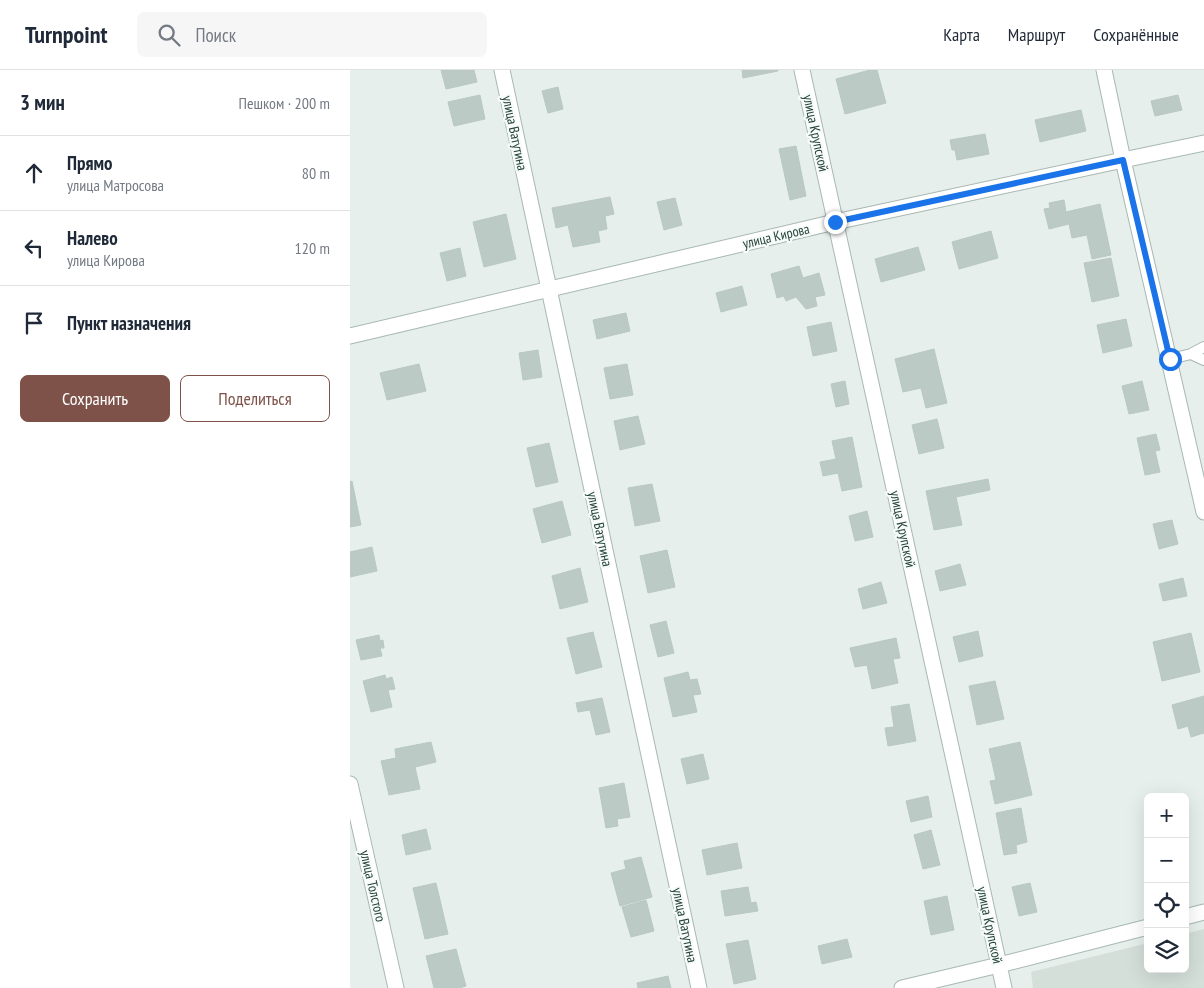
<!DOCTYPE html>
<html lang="ru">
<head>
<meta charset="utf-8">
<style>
  :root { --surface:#fff; --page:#f6f6f7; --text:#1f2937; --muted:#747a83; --line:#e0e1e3; --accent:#7f5249 }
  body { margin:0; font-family:"PT Sans Narrow",sans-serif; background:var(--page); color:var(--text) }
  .controls { position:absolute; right:15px; bottom:15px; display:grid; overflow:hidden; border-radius:8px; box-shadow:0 5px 20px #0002 }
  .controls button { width:45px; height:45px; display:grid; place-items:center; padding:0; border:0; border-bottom:1px solid var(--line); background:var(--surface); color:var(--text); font:25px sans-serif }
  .stop { position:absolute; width:15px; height:15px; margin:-11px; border:4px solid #1a73e8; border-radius:50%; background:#fff }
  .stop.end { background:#1a73e8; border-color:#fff; box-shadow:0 1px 5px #0008 }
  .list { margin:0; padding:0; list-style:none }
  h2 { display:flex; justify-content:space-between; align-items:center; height:65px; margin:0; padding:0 20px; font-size:21px }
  h2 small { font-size:16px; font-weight:400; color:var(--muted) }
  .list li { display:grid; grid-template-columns:32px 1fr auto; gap:15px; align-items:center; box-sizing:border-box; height:75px; padding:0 20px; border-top:1px solid var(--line) }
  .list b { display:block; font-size:19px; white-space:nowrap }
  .list p { margin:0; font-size:16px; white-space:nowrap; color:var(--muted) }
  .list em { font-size:16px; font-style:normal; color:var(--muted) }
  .actions { display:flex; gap:10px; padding:15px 20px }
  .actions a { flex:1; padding:11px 0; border:1px solid var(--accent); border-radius:8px; text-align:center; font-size:18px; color:var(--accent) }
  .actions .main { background:var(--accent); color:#fff }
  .icon { flex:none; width:28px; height:28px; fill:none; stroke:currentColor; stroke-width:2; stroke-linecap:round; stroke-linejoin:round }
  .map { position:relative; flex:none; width:854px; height:918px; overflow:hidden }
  header { display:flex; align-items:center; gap:30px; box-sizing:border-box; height:70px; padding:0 25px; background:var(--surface); border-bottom:1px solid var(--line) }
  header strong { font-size:24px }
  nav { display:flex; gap:28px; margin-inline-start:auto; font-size:18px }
  .search { width:350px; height:45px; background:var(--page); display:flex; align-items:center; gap:12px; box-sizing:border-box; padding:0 18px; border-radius:8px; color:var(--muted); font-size:19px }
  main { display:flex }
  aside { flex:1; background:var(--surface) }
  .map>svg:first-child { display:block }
  .built { fill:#d4dfda }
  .building { fill:#bbcac4; stroke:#b8c9c2 }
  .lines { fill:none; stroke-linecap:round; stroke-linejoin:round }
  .service-casing { stroke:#a8b8b2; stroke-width:12 }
  .minor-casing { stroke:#a8b8b2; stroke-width:17 }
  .tertiary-casing { stroke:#a8b8b2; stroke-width:17 }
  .service { stroke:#fff; stroke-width:10 }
  .minor { stroke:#fff; stroke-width:15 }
  .tertiary { stroke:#fff; stroke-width:15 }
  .route { stroke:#1a73e8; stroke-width:6 }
  .labels { text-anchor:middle; stroke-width:4.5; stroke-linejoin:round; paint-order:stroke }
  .street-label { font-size:14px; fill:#24423a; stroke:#f7fbf9 }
</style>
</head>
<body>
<header>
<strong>Turnpoint</strong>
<div class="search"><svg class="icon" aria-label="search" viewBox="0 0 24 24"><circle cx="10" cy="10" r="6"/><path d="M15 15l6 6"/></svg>Поиск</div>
<nav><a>Карта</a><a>Маршрут</a><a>Сохранённые</a></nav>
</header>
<main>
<aside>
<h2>3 мин<small>Пешком · 200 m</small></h2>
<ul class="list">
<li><svg class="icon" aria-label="ahead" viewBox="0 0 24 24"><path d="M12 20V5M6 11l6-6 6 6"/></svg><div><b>Прямо</b><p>улица Матросова</p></div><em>80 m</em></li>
<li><svg class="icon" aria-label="left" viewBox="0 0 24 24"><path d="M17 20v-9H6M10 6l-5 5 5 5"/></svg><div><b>Налево</b><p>улица Кирова</p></div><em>120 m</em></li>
<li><svg class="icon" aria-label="arrive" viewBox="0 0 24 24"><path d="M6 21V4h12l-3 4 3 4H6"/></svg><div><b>Пункт назначения</b></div></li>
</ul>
<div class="actions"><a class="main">Сохранить</a><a>Поделиться</a></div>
</aside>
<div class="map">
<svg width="854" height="918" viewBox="0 0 854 918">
  <rect width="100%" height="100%" fill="#e6efeb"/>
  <path class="built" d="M854,859v59h-171l-2,-16 117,-29v26h37v-35z"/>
  <path class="building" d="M91,0h33l3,12 -31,7z
    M392,0h36v1l-35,7z
    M520,0h7l9,33 -41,11 -9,-35z
    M208,17l5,22 -15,4 -6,-22z
    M130,25l5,24 -31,7 -6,-24z
    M828,25l4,15 -27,6 -4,-15z
    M731,40l5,21 -46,11 -5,-22z
    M635,64l4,20 -32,6 -2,-10h-3l-2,-10z
    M446,76l10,50 -16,4 -11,-51z
    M260,127l4,17 -9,2 2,13 -9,2 2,11 -27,5 -5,-22 -12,3 -4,-20z
    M325,128l7,27 -18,5 -7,-28z
    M714,130l2,12 34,-8 11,51 -19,4 -5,-24 -15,3 -3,-14 -20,5 -5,-20 6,-1 -1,-5z
    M156,144l10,45 -32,8 -11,-45z
    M641,161l7,27 -39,11 -7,-27z
    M568,177l7,23 -44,12 -6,-23z
    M110,178l6,28 -19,5 -7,-28z
    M761,188l8,38 -27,6 -8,-39z
    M449,196l4,12 16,-5 6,22 -10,2 2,9 -11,3 -10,-12 -10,4 -2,-5 -7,2 -6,-24z
    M392,216l5,19 -26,7 -5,-19z
    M276,243l4,18 -33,8 -4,-19z
    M776,249l6,27 -29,7 -6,-28z
    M481,252l6,29 -24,5 -6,-29z
    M584,279l13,54 -21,5 -5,-20 -18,4 -8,-33z
    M188,280l4,27 -19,3 -4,-27z
    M69,294l7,27 -39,9 -7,-27z
    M277,294l6,31 -23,4 -6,-31z
    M495,311l4,23 -13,3 -5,-23z
    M792,311l7,29 -20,4 -7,-28z
    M288,346l7,28 -25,6 -6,-29z
    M587,349l7,29 -25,6 -7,-29z
    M806,364l4,16 -5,1 5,21 -15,3 -8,-37z
    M502,367l10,50 -20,4 -4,-18 -15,3 -3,-14 16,-3 -4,-18z
    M199,373l9,39 -22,5 -9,-39z
    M638,409l2,11 -34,7 6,28 -28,5 -8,-39z
    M2,411l9,44 -11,2v-45z
    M302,414l8,37 -25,5 -7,-38z
    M212,431l9,34 -29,8 -9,-34z
    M517,441l6,26 -18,4 -6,-25z
    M822,450l6,24 -19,5 -6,-25z
    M22,477l5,24 -27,6v-25z
    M317,480l8,37 -27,6 -8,-37z
    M610,494l6,21 -26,6 -5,-20z
    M230,498l8,34 -28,7 -8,-33z
    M833,508l4,18 -24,5 -4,-17z
    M531,512l6,21 -24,6 -5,-20z
    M316,551l8,32 -16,4 -8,-32z
    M628,561l5,25 -24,6 -6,-25z
    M243,562l9,35 -26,7 -9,-36z
    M841,563l9,39 -38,9 -9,-39z
    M29,565l1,6 3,-1 1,8h-4l2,8 -21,4 -5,-20z
    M546,568l4,20 -7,1 5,24 -26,6 -5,-24 -12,2 -5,-19z
    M338,602l2,8 7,-1 4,15 -8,1 4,17 -24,5 -9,-39z
    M35,605l1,4 6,-2 3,12 -7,1 4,17 -21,5 -8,-31z
    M645,611l9,38 -27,6 -8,-39z
    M854,626v37l-13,4 -3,-11 -10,3 -6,-24z
    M252,628l8,34 -14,3 -6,-25 -12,2 -2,-9z
    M559,634l7,37 -28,5 -3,-18 9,-1 -3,-20z
    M81,672l5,20 -21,5 5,22 -31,6 -8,-34 15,-3 -1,-9z
    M670,672l12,53 -37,9 -5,-23 6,-1 -7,-31z
    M353,684l6,25 -22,5 -6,-25z
    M274,713l6,34 -13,2 1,7 -12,2 -7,-40z
    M578,726l4,21 -21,5 -5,-21z
    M671,738l6,34 -11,3 1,8 -13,2 -8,-42z
    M76,759l5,20 -25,6 -4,-20z
    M581,760l9,35 -17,4 -9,-34z
    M387,773l5,25 -35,7 -5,-25z
    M291,787l11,40 -32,9 -9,-33 15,-4 -2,-8z
    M86,813l12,51 -23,5 -12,-51z
    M680,813l7,29 -18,4 -7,-29z
    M398,817l3,16 5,-1 2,9 -33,5 -4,-25z
    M597,826l7,34 -23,5 -7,-34z
    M296,830l8,31 -23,6 -9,-30z
    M497,869l5,18 -30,7 -4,-18z
    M398,870l8,39 -22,5 -8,-40z
    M106,879l10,37 -7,2h-25l-8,-32z
    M318,906l3,12h-33l-1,-5z"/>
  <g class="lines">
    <g class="service-casing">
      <path id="service" d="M841,284l13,6
        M820,289l21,-5 13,-7"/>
    </g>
    <g class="minor-casing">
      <path id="minor" d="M152,0l197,918
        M452,0l197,895 -97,23
        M773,90l81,-17
        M0,714l46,204"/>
    </g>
    <g class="tertiary-casing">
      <path id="tertiary" d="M754,0l19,90 81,352
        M0,266l485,-114 288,-62
        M835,847l19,-5
        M654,918l-5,-23 149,-38"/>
    </g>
    <use href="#service" class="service"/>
    <use href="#minor" class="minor"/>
    <use href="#tertiary" class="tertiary"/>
  </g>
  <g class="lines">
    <path class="route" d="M485,152l288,-62 47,199"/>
  </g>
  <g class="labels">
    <g class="street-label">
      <text transform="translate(165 63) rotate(78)" y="5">улица Ватутина</text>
      <text transform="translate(466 63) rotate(78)" y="5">улица Крупской</text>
      <text transform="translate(426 166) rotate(-13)" y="5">улица Кирова</text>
      <text transform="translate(250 459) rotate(78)" y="5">улица Ватутина</text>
      <text transform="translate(553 459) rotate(78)" y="5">улица Крупской</text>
      <text transform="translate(23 816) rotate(77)" y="5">улица Толстого</text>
      <text transform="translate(335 855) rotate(78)" y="5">улица Ватутина</text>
      <text transform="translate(640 855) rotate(78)" y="5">улица Крупской</text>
    </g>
  </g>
</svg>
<div class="controls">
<button>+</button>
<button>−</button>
<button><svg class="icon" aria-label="locate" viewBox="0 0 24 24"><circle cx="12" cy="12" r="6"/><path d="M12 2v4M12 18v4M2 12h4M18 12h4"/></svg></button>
<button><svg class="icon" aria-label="layers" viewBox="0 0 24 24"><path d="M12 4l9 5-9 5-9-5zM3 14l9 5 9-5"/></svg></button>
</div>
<div class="stop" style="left:820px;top:289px"></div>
<div class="stop end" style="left:485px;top:152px"></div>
</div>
</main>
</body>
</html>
